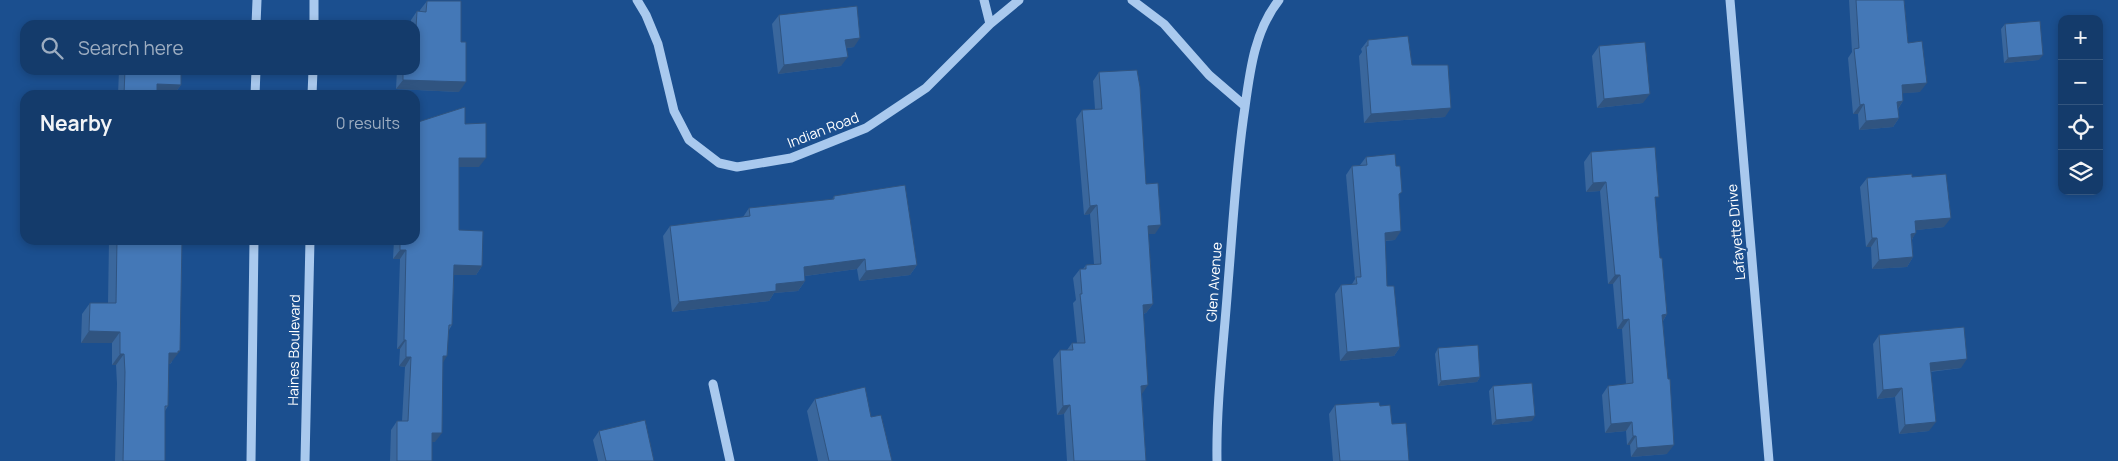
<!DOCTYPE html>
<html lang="en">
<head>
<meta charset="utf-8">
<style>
  :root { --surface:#143b6b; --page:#1d4271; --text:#f1f3f6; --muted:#9dadc1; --line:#33557e }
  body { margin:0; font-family:Manrope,sans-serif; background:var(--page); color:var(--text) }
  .controls { position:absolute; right:15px; top:15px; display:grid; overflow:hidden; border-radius:10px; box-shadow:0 2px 8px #0003 }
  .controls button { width:45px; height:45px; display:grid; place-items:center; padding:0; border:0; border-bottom:1px solid var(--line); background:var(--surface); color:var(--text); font:25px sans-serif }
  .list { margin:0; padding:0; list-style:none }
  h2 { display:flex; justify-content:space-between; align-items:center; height:65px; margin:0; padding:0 20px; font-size:21px }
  h2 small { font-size:16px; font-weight:400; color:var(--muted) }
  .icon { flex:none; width:28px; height:28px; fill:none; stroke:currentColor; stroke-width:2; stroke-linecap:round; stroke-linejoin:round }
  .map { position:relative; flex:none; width:2118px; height:461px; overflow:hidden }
  .search { position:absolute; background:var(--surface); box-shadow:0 2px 8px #0003; left:20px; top:20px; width:400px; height:55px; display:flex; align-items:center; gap:12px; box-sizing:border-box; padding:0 18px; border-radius:15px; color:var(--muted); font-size:19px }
  .panel { position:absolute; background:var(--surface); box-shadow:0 2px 8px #0003; left:20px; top:90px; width:400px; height:155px; border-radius:15px }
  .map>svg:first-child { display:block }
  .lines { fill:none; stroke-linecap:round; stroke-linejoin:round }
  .minor { stroke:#a9c9ee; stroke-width:9 }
  .wall { fill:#3a679d }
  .shaded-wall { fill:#305480 }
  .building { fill:#4478b7; stroke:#305480 }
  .labels { text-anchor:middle; stroke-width:4; stroke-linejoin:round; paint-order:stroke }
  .street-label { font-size:14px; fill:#fff; stroke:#1b4f8f }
</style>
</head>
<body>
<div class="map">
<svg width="2118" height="461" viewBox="0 0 2118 461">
  <rect width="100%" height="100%" fill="#1b4f8f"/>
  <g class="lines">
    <path class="minor" d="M637,0l9,15 12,29 16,67 15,29 30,23 18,4 54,-9 75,-30 60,-40 64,-64 29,-24
      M984,0l6,24
      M1132,0l32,24 45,51 36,31
      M1730,0l39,461
      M256,25l1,-25
      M314,25v-25
      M255,95l1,-25
      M312,95l1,-25
      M713,384l17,77
      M251,461l3,-221
      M305,461l5,-221
      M1217,461c-1,-57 7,-120 11,-177 5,-60 8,-119 17,-177 5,-37 10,-77 34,-107"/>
  </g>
  <path class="wall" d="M1849,0h55l4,43 12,49 -18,1 1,8 -5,8 1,9 -6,9 -34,3 -1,-16h-5l-5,-56 4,-6z
    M427,1l32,91 -63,-3 1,-19h18v-45h-5l1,-5 6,-9h3v-1z
    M779,15l75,32 -8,1 -5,18 -63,8 -6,-50z
    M2005,24l34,36 -35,3 -3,-34z
    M1368,40l44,25 33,52 -81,6 -5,-67 3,-4 -1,-3z
    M1599,46l44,57 -46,5 -5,-52z
    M119,70h62v15l-7,9 -17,-1v2h-39z
    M1099,72l47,112 9,50h-7l5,70 -7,9 -3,1 -1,80 4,67h-79l-3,-47 -7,1 -4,-56 7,-9h7l5,-7h5l-4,-40 3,-3 -3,-22 7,-9h3l3,-4 8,-1 -4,-50 -6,1 -8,-96 6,-9 13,-1 -2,-28z
    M465,124l14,43h-20v63l23,36 -6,9h-22l-2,50 -3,5 -6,32 -8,80h-3v19h-42l1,-31 6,-9h5l3,-54 -6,-1 1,-17h-3l3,-90h-7l1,-19h21z
    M1591,152l64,50 5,56 7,56 -4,7 4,133 -36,3 -1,-12h-3l-1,-14 -21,2 -3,-38 6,-9 18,-2 -4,-55h-5l-4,-45h-5l-8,-93 -14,1 -2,-30z
    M1366,157l33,40 -4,43 -10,1 2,45 13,61 -6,9 -54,5 -5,-67 6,-9 11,-1 3,-5 -9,-104 6,-9 8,-1z
    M1912,177l32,50 -28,3 -4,10 1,17 -6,10 -35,2 -1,-22h-5l-6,-60 7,-9z
    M834,196l83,69 -7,10 -51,6 -2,-12 -52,7v5l-7,10 -24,2 -5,8 -97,11 -9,-76 7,-10 73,-9 6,-9 83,-8z
    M109,240h73l-10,122 -2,2h-2v42l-3,5v50h-50l2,-77 -1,-19h-4v-22h-31l1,-29 8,-11h18z
    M1879,335l82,33 -31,4 -1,59 -30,3 -4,-37 -18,2 -4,-55z
    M1438,348l42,29 -3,5 -39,4 -3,-32z
    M1493,386l39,35 -40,4 -3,-34z
    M815,399l56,18 21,44h-74l-11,-50z
    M1335,405l45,1 12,18 17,37h-76l-4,-47z
    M599,431l55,30h-56l-5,-21z"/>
  <path class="shaded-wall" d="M860,38l-6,9 -15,2 6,-9z
    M2043,55l-4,5 -35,3 4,-5z
    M848,57l-7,9 -63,8 6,-9z
    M403,80l63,2 -7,10 -63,-3z
    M1927,83l-7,9 -25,2 7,-9z
    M157,84l24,1 -7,9 -23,-1z
    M1650,94l-7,9 -46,5 7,-9z
    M1903,101l-6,9v-8z
    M1864,104l-6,10h-5l7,-9z
    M1451,108l-6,9 -81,6 7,-9z
    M1899,118l-6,9 -34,3 7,-9z
    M459,158h27l-7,9h-27z
    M1606,182l-6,9 -14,1 7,-9z
    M1097,205l-7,9 -6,1 6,-9z
    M1951,218l-7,9 -35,4 6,-10z
    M1161,225l-6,9h-14l7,-8z
    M1401,231l-6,9 -16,1 6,-8z
    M1916,233l-6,9 1,-8z
    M1872,238h5l-6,9h-5z
    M400,250h6l-6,9h-7z
    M1913,257l-6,10 -35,2 7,-9z
    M865,259l-8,10 -60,8 7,-10z
    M454,265l28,1 -6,9h-28z
    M917,265l-7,10 -51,6 7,-10z
    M1615,275h5l-7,9h-5z
    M805,281l-7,10 -24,2 -5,8 -97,11 7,-10 97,-18z
    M1153,304l-7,9 -10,1 7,-9z
    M1667,314l-6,10 1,-9z
    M1629,319l-7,10h-5l6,-9z
    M89,331l31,1 -8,11h-31z
    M404,340h2l-6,9h-3z
    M1400,347l-6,9 -54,5 7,-9z
    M178,351h2l-10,13h-9l8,-11z
    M120,354h4l-8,11h-4z
    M443,356h4l-6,10z
    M406,357h5l-6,10 -6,-1z
    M1967,359l-6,9 -38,4 7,-9z
    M1480,377l-3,5 -39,4 3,-5z
    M1148,385l-6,9 -1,-8z
    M1902,388l-7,9 -18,2 6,-9z
    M1070,405l-6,9 -7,1 6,-9z
    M1535,416l-3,5 -40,4 4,-5z
    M1632,422l-6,9 -21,2 6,-9z
    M1936,422l-7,9 -30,3 6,-9z
    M432,433h10l-7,9h-9z
    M1633,436h3l-6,9h-3z
    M1674,445l-7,9 -36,3 6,-9z"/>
  <path class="building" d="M1856,0h48l4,43 14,-2 5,42 -25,2 1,16 -6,1 2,16 -33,3 -2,-17 -4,1 -6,-56 5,-1z
    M427,1h34v41h5v40l-63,-2v-10h12v-42h1l1,-17 9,1z
    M857,6l3,32 -15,2 3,17 -64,8 -5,-50z
    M2040,21l3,34 -35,3 -3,-34z
    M1408,36l4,29h36l3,43 -80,6 -5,-68h2v-6z
    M1645,42l5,52 -46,5 -5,-53z
    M125,70h56v15l-24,-1v11h-33z
    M1137,70l3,17 6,97 12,-1 3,42 -13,1 5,78 -10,1 5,80 -7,1 5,75h-72l-4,-56 -7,1 -3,-56h13l-1,-7h13l-5,-49h2l-2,-25h6v-4l15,-1 -4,-59 -7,1 -8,-96 20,-1 -3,-37z
    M465,107v17l21,-1v35h-27v72l24,1 -1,35 -28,-1 -2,60h-3l-2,31h-4l-1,77h-10v28h-35v-40h11l3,-64h-5v-17h-2l2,-90h-6v-10h15v-117z
    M1655,147l4,50h-4l5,61h2l5,56 -5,1 6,64h2l4,66 -37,3 -1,-12h-3l-1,-14 -21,2 -3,-38 25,-3 -4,-64 -6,1 -3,-45h-5l-9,-93 -13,1 -2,-31z
    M1395,154l1,12h4l2,26 -3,2 2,37 -16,2 2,53h7l6,61 -53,5 -6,-67 16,-1 -1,-7h5l-9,-111 15,-1 -1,-8z
    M1912,174v3l34,-3 5,44 -36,3 1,12 -5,1 2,23 -34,3 -2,-22h-5l-5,-60z
    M905,185l12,80 -51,6 -1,-12 -61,8 1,14 -29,3v7l-97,11 -9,-76 80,-10 -1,-8 85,-9v-3z
    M117,240h65l-2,111h-2v2h-9l-1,53h-3v55h-42l2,-89 -1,-18h-4v-22l-31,-1 1,-28h26z
    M1964,327l3,32 -37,4 6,59 -31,3 -3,-37 -19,2 -4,-55z
    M1478,345l2,32 -39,4 -3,-33z
    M1532,383l3,33 -39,4 -3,-34z
    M865,387l6,30 10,-2 11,46h-63l-14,-62z
    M1379,402l1,4 10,-1 2,19 14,-1 3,38h-69l-5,-56z
    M645,420l9,41h-48l-7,-30z"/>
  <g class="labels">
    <g class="street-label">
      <text transform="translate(823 130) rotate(-21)" y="5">Indian Road</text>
      <text transform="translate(1736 232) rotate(-95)" y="5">Lafayette Drive</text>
      <text transform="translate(1214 282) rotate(-86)" y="5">Glen Avenue</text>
      <text transform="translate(294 350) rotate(-89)" y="5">Haines Boulevard</text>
    </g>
  </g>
</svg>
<div class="controls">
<button>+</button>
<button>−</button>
<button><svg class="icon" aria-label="locate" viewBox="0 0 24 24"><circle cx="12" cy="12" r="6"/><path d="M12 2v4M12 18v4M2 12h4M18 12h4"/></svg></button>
<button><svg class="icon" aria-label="layers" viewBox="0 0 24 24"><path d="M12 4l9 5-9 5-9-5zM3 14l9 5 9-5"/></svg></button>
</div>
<div class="search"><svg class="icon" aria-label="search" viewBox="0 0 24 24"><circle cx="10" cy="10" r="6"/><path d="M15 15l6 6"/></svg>Search here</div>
<section class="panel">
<h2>Nearby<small>0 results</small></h2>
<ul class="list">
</ul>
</section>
</div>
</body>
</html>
